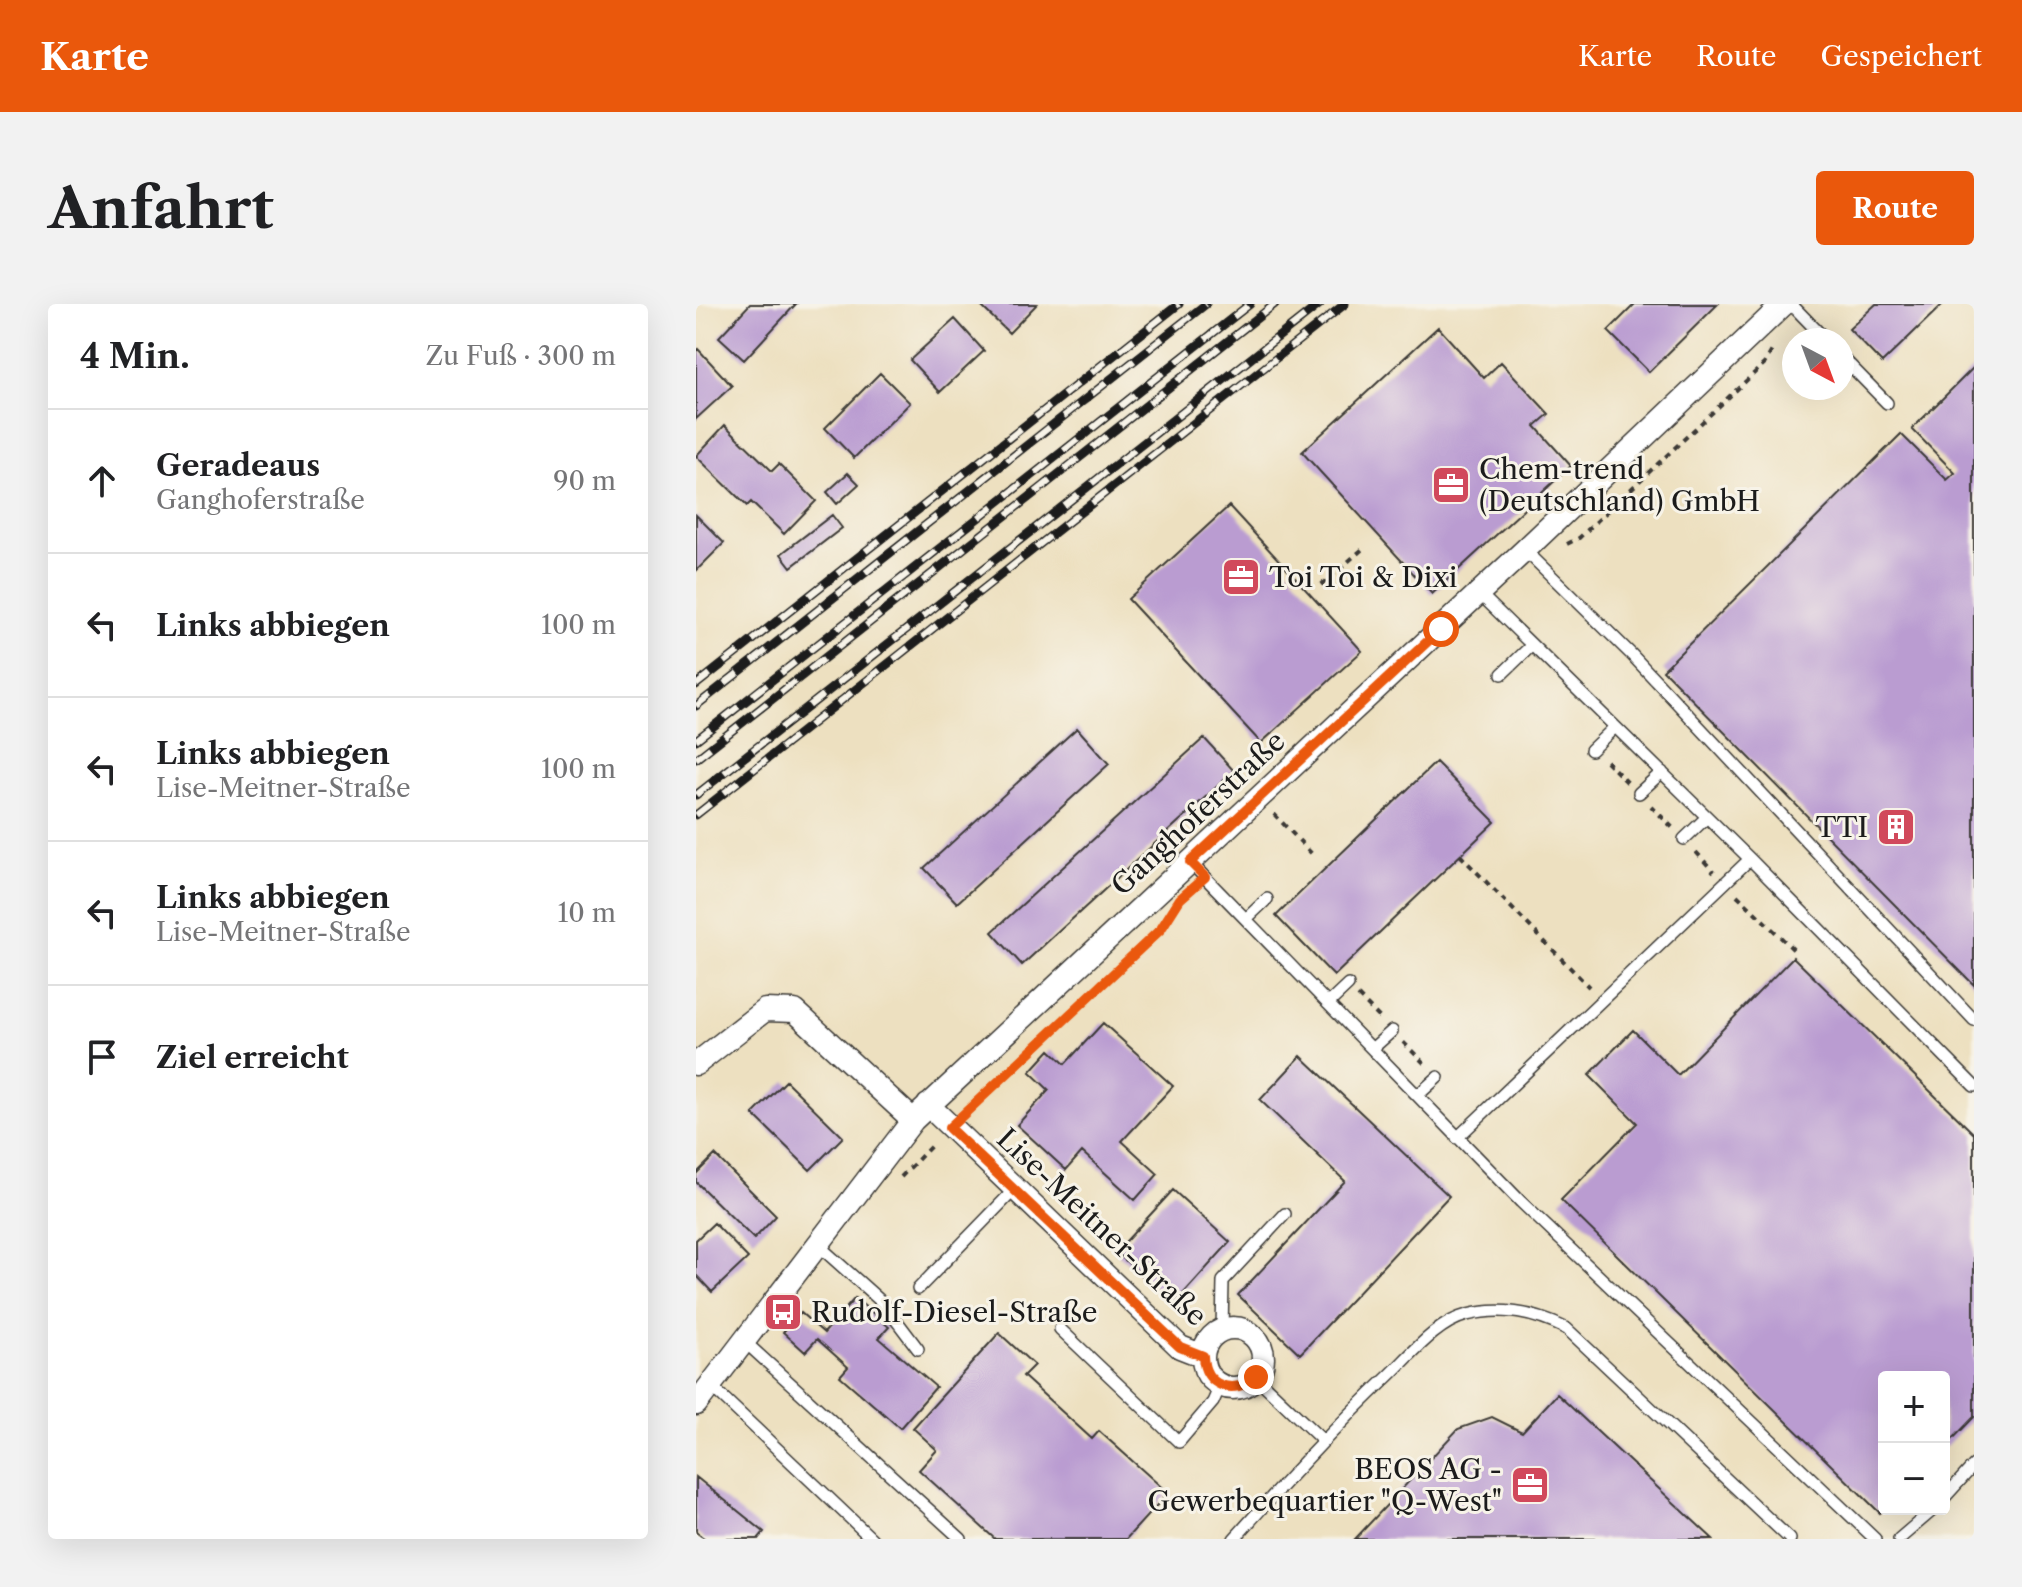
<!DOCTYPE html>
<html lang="de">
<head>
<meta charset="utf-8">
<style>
  :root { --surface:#fff; --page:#f2f2f2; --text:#202124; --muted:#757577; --line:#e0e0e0; --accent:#ea580c }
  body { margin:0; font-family:"Libre Caslon Text",serif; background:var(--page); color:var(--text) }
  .controls { position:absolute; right:24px; bottom:24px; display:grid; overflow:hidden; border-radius:8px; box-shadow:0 8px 32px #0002 }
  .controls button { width:72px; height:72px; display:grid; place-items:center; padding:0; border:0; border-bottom:2px solid var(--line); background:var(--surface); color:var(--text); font:40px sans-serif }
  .compass { position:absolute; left:1086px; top:24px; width:72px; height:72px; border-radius:50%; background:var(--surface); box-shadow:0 8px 32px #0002; rotate:139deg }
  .stop { position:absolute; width:24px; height:24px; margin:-18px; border:6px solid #ea580c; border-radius:50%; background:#fff }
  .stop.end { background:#ea580c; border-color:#fff; box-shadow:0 2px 8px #0008 }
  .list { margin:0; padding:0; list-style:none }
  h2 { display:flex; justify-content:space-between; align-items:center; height:104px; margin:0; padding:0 32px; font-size:34px }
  h2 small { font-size:26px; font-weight:400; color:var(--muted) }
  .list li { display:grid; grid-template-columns:52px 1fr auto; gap:24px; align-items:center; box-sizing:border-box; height:144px; padding:0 32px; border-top:2px solid var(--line) }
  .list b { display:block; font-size:30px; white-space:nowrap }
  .list p { margin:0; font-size:26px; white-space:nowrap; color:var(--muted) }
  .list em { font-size:26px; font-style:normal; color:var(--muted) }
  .icon { flex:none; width:44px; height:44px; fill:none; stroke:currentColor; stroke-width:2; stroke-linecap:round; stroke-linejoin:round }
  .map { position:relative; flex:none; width:1278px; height:1235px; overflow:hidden; border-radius:8px }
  header { display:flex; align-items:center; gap:48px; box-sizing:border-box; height:112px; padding:0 40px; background:var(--accent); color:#fff }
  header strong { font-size:38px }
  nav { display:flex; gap:44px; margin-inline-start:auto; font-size:28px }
  .intro { display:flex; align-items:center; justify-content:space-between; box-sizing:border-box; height:192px; padding:0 48px }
  h1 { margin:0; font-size:56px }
  .button { padding:20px 36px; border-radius:8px; background:var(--accent); color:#fff; font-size:28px; font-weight:700 }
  main { display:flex; gap:48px; padding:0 48px }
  aside { flex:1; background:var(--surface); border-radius:8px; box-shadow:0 8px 32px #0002 }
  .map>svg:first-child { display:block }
  .building { fill:#ba9cd1 }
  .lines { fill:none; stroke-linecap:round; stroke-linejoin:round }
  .lane-casing { stroke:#3b3935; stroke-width:14 }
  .street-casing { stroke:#3b3935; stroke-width:25 }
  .path { stroke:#3b3935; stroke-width:4; stroke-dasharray:6 6; stroke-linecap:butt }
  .lane { stroke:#fff; stroke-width:11 }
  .street { stroke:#fff; stroke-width:22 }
  .rail-casing { stroke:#1c1c1c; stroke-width:9 }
  .rail { stroke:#f7f3e8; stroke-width:6; stroke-dasharray:18; stroke-linecap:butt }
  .route { stroke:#ea580c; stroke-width:10 }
  .labels { text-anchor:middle; stroke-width:6; stroke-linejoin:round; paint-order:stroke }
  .poi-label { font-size:28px; fill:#1c1c1c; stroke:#f7f3e8; text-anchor:start }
  .street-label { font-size:28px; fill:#1c1c1c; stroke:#f7f3e8 }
</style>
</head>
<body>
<header>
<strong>Karte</strong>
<nav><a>Karte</a><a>Route</a><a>Gespeichert</a></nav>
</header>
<div class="intro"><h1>Anfahrt</h1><a class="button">Route</a></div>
<main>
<aside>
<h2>4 Min.<small>Zu Fuß · 300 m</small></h2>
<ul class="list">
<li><svg class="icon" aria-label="ahead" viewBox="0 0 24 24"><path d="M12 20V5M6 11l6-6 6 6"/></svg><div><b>Geradeaus</b><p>Ganghoferstraße</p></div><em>90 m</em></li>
<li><svg class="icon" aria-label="left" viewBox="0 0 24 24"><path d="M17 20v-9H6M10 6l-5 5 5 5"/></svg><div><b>Links abbiegen</b></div><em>100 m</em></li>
<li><svg class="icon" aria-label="left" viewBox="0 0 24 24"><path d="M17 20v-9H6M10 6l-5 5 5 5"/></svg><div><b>Links abbiegen</b><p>Lise-Meitner-Straße</p></div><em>100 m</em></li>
<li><svg class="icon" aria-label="left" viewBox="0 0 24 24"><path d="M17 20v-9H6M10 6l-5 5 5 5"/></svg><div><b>Links abbiegen</b><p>Lise-Meitner-Straße</p></div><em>10 m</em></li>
<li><svg class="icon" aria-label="arrive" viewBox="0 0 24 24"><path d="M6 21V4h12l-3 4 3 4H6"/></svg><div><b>Ziel erreicht</b></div></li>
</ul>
</aside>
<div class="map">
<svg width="1278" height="1235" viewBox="0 0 1278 1235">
  <rect width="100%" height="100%" fill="#f7f3e8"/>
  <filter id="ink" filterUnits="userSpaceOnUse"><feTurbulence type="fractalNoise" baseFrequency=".0125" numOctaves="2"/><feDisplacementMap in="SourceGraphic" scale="16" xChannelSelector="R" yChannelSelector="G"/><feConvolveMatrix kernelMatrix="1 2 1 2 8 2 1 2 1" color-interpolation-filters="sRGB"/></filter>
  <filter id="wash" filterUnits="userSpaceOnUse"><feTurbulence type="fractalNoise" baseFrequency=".006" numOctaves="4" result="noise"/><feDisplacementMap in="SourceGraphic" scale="32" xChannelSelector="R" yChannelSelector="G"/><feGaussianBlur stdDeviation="1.8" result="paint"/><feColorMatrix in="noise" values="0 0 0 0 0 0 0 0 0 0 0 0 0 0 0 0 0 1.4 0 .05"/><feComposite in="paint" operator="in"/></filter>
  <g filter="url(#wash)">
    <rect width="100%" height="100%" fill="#ede0c0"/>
    <g id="blocks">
      <path class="building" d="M54,0h46l-52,56 -25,-23z
        M288,0h53l-28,29 -27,-26z
        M939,0h83l-69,68 -41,-41z
        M1180,0h67l-61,59 -33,-34z
        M259,15l29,32 -44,41 -30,-32z
        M742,23l46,51 17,-16 48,52 -14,12 36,40 -139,128 -130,-142z
        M2,45l34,37 -36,33v-68z
        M1278,63v618l-311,-315 238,-236 46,46 8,-7 -43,-44z
        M184,69l30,30 -56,55 -29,-30z
        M29,121l47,46 7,-7 37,37 -32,33 -33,-32 -4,4 -51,-50z
        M152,169l11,11 -22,20 -10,-12z
        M533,202l133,145 -101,92 -133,-144z
        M0,211l28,28 -28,28z
        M136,211l10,13 -51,39 -10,-13z
        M381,424l32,36 -152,139 -33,-35z
        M508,434l30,33 -212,194 -30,-33z
        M740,458l59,60 -161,154 -58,-60z
        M1097,653l181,177v283l-30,31v-71h-60v132l-4,4 -319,-313 76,-77 -48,-48 44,-45 45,45z
        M407,719l70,63 -51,55 36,33 -23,26 -53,-48 -16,18 -49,-45 32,-35 -19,-18 20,-22 15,14z
        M605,752l148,140 -149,158 -62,-59 107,-114 -85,-81z
        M90,777l57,56 -33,33 -57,-56z
        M19,851l61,61 -22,23 -58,-57v-8z
        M477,886l57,52 -56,62 -58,-52z
        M18,919l34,35 -36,34 -16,-17v-35z
        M159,994l34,29 -10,11 57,49 -36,41 -60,-52 8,-9 -31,-28 -12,13 -22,-20 18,-19 23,20z
        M303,1029l35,32 -11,11 69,63 7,-8 69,62 -42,46h-131l-76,-69 18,-20 -24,-22z
        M861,1090l156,145h-358l103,-110 34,-12 30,15z
        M0,1173l68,55 -6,7h-53l-9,-7z"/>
    </g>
  </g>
  <g filter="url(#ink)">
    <use href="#blocks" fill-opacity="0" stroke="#3b3935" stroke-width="2"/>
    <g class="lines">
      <g class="lane-casing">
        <path id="lane" d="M1095,0l35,36
          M1146,53l45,46
          M829,246l107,105 342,365
          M783,289l271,266 224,227
          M806,370l29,-28
          M895,446l24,-23
          M943,489l23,-21
          M988,535l23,-22
          M494,558l331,340 354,337
          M550,615l21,-20
          M632,700l20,-19
          M677,744l19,-17
          M722,791l20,-18
          M761,834l293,-279
          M122,941l66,59 34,45
          M222,985l97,-100
          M364,1025l119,113 34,-40 7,-16
          M526,1026l1,-49 62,-67
          M48,1037l217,198
          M560,1073l66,63
          M14,1081l162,154
          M1248,1194l30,-33
          M538,1235c51,-57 101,-112 156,-164 22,-21 46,-52 77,-60 36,-9 68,-2 100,14l223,210
          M1203,1235l35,-30"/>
      </g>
      <g class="street-casing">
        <path id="street" d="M0,760l69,-54 30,1 118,109
          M232,801l252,242 23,9
          M507 1054a30 30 0 1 1 60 0a30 30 0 1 1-60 0Z
          M0,1100l217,-284 612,-570 259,-246"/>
      </g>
      <path class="path" d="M871,240l12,-6 186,-175 9,-16
        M625,281l44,-38
        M910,457l22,22
        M955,502l22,22
        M578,510l39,41
        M1000,548l18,20
        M764,551l129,132
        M1041,591l59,57
        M662,692l22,22
        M707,738l22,22
        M270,808l195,-183 11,-17
        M205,873l33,-34"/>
      <use href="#lane" class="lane"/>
      <use href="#street" class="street"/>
      <g class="rail-casing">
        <path id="rail" d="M0,381l483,-381
          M0,402l510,-402
          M0,436l554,-436
          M0,455l579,-455
          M0,491l624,-491
          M0,511l649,-511"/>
      </g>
      <use href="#rail" class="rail"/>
    </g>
  </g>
  <g class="lines" filter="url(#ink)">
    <path class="route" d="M560,1073c-22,19 -52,10 -53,-21l-23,-9 -231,-219 212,-199 19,-30 25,-22 -15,-15 251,-233"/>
  </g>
  <defs>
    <g id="office-square" transform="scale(2)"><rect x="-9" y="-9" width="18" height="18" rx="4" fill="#d1495b" stroke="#f7f3e8"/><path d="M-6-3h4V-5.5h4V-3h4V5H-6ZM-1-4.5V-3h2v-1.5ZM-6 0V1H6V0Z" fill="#fff"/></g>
    <g id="building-square" transform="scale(2)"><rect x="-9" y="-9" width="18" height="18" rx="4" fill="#d1495b" stroke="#f7f3e8"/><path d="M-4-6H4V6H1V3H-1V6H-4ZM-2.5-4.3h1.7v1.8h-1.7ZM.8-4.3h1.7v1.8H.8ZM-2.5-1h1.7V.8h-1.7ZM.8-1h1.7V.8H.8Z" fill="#fff"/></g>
    <g id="bus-square" transform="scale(2)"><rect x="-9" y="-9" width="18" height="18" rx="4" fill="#d1495b" stroke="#f7f3e8"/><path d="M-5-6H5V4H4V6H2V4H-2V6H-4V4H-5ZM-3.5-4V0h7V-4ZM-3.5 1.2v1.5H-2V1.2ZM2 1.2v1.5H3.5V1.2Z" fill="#fff"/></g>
  </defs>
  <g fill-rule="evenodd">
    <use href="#office-square" x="755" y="181"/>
    <use href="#office-square" x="545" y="273"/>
    <use href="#building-square" x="1200" y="523"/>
    <use href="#bus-square" x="87" y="1008"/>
    <use href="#office-square" x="834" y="1181"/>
  </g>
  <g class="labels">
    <g class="poi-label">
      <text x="783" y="175">Chem-trend<tspan x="783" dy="32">(Deutschland) GmbH</tspan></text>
      <text x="573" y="283">Toi Toi &amp; Dixi</text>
      <text x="1172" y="533" text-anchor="end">TTI</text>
      <text x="115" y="1018">Rudolf-Diesel-Straße</text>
      <text x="806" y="1175" text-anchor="end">BEOS AG -<tspan x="806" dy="32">Gewerbequartier "Q-West"</tspan></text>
    </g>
    <g class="street-label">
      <text transform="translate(502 509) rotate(-43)" y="10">Ganghoferstraße</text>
      <text transform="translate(406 923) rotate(43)" y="10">Lise-Meitner-Straße</text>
    </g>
  </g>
</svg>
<div class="controls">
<button>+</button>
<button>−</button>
</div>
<svg class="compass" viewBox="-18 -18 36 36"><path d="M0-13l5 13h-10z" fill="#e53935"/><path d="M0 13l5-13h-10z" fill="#757577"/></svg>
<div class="stop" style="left:745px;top:325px"></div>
<div class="stop end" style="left:560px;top:1073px"></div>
</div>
</main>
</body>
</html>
